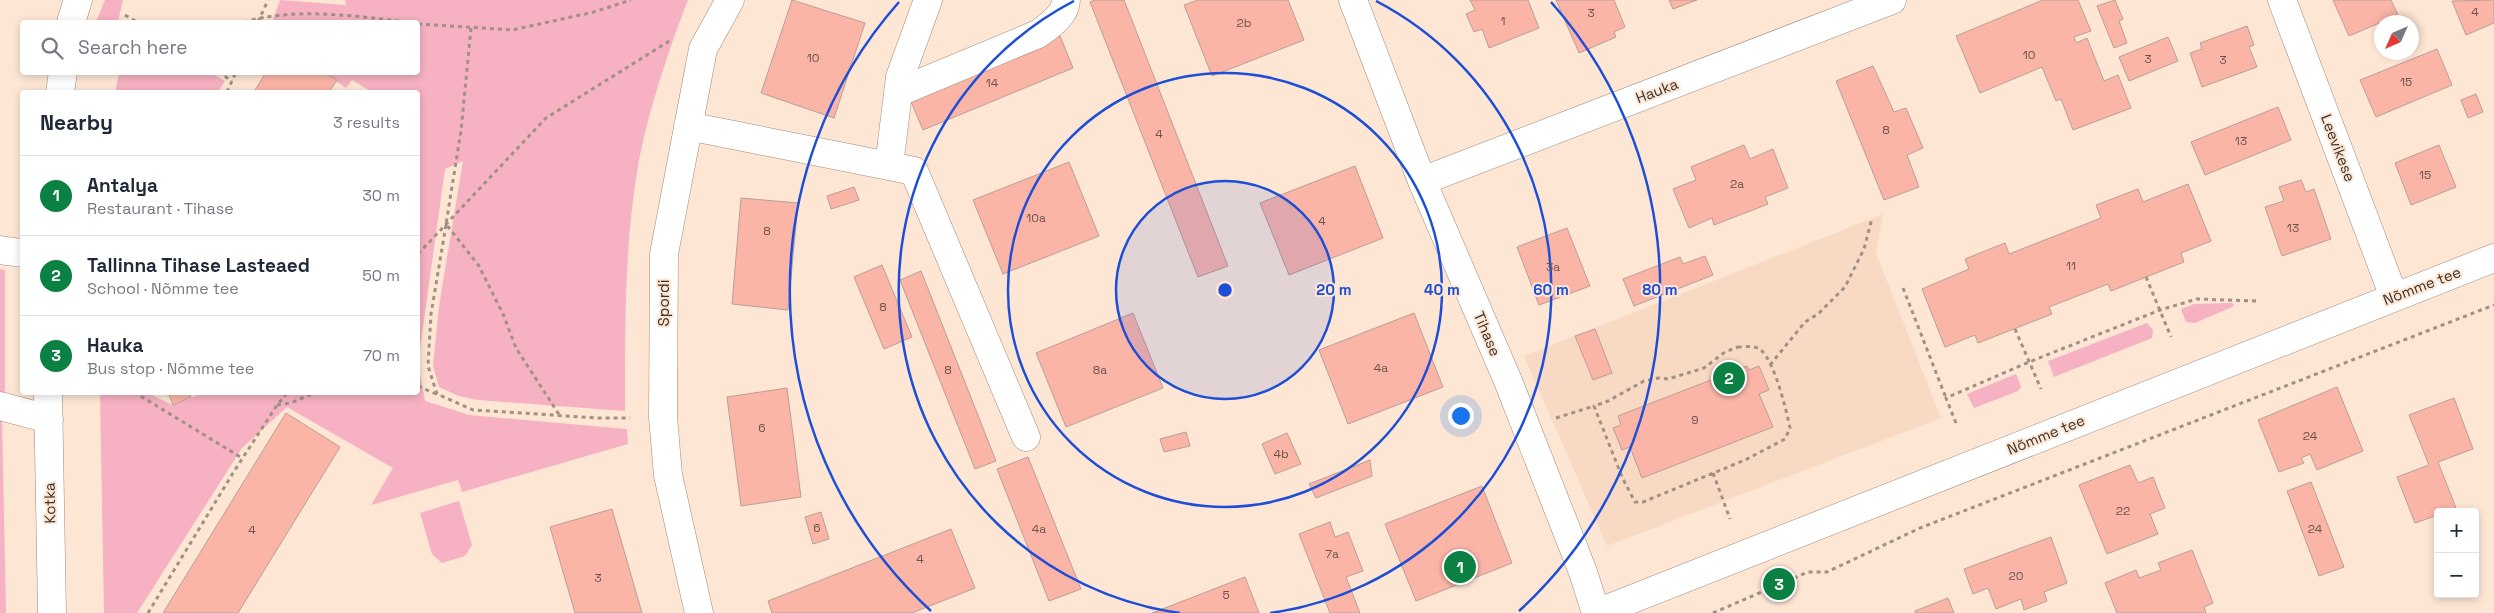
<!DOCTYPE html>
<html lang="en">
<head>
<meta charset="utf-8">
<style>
  :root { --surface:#fff; --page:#f2f2f3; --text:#1f2937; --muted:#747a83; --line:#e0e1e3; --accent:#0b8043 }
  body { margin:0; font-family:"Space Grotesk",sans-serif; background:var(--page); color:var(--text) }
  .controls { position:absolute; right:15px; bottom:15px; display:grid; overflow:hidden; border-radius:5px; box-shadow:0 2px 8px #0003 }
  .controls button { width:45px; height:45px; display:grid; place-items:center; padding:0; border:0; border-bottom:1px solid var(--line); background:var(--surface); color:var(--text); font:25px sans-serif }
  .compass { position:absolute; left:2374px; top:15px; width:45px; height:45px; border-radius:50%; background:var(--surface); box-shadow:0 2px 8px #0003; rotate:225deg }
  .you { position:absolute; left:1460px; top:415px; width:18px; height:18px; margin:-12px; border:4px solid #fff; border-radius:50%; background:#1a73e8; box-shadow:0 0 0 8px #1a73e833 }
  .badge { display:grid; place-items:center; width:32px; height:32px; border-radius:50%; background:var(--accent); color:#fff; font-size:16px; font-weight:700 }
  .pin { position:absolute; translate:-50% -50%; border:2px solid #fff; box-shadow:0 1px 5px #0006 }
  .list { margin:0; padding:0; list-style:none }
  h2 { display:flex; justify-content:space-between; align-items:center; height:65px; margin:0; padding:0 20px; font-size:21px }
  h2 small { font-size:16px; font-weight:400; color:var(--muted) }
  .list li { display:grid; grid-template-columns:32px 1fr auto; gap:15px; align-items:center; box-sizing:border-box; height:80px; padding:0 20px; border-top:1px solid var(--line) }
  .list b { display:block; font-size:19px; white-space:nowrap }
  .list p { margin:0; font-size:16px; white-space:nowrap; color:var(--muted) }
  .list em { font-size:16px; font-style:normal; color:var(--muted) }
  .icon { flex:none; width:28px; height:28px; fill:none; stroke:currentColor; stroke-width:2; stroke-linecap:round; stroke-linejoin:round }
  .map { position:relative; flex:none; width:2494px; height:613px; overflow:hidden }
  .search { position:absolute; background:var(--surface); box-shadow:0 2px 8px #0003; left:20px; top:20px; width:400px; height:55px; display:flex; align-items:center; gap:12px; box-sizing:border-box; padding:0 18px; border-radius:5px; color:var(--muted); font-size:19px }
  .panel { position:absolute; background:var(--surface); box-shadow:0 2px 8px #0003; left:20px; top:90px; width:400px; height:305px; border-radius:5px }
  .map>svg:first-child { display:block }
  .built { fill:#f8dac4 }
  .green { fill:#f6b1c2 }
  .building { fill:#fbb5a7; stroke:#ba9e98 }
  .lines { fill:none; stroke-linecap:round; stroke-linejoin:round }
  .minor-casing { stroke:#9f8a7a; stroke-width:29 }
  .path { stroke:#a19184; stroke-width:3; stroke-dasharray:4 4; stroke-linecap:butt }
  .minor { stroke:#fff; stroke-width:28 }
  .ring { fill:none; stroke:#1d4ed8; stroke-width:2.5 }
  .labels { text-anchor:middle; stroke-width:4; stroke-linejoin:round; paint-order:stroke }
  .number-label { font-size:12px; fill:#6c544b }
  .street-label { font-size:15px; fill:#3c332c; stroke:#fde6d4 }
  .centre { fill:#1d4ed8; stroke:#fde6d4; stroke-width:2.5 }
  .ring-label { font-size:15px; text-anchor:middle; font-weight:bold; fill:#1d4ed8; stroke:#fde6d4; stroke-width:4; stroke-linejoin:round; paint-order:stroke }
</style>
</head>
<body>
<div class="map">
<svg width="2494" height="613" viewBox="0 0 2494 613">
  <rect width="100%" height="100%" fill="#fde6d4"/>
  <path class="built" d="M1883,214l-7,39 65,165 -334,128 -83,-190z"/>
  <path class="green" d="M105,0h18l-5,22h-22z
    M280,0l66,5 -1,-5h343c-20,52 -38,105 -49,160 -15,83 -14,168 -14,251l-147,-11 -19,-4 -20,-9 -6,-21 6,-60 24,-145 -18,8 -27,194 7,38 44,14 158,14 1,15 -166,48 -4,-12 -87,25 22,-37 -106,-61 -45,41 -105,165h-33l-4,-220h47l26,12 32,-13h213v-300h-46l-20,-12 -6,8 -22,-15 94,-1v-50h-146z
    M119,73h92l14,8 -7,11h-103z
    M0,269l5,1v128l-5,-2z
    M2232,303l2,2 -2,2 -37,16 -9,-1 -5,-13 13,-5z
    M2147,323l6,7 -1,8 -98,39 -6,-16z
    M2016,374l5,13 -3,4 -44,17 -7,-14z
    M0,419h2l4,194h-6z
    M459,501l13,44 -7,11 -23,7 -10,-9 -12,-41z"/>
  <path class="building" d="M792,0l73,23 -31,95 -73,-25z
    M1095,0h29l104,266 -30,11 -108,-275z
    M1198,0h90l16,40 -92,36 -28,-71z
    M1470,0h58l11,28 -50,20 -7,-19 -8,3 -8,-18 9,-4z
    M1556,0h58l11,27 -11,5 2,5 -37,16z
    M1669,0h28l-24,9z
    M2043,0h35l13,31 -17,6 2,6 11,-5 17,43 14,-6 13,33 -58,22 -12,-31 -5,2 -14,-34 -62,26 -24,-57z
    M2115,0l8,19 -4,2 8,22 -13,5 -17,-42z
    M2333,0h58l7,15 -49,21z
    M2494,0v23l-28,12 -14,-34z
    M2247,26l7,19 -5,2 8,20 -55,20 -12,-34 12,-4 -2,-6z
    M1060,36l13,32 -150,62 -13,-31z
    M2168,37l10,24 -49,20 -10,-24z
    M2437,49l15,36 -76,32 -16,-37z
    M1873,66l21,46 12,-4 17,40 -16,7 12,32 -35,13 -48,-119z
    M266,72h58l13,8 -8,12h-75z
    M2476,94l7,18 -15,6 -7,-18z
    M2278,107l13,33 -86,35 -14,-33z
    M1744,145l6,14 23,-10 15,39 -23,9 3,7 -54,21 -2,-7 -23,10 -16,-39 23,-9 -5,-13z
    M2439,145l17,42 -45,18 -16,-42z
    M1069,162l30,74 -96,38 -30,-74z
    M1355,166l28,72 -94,37 -29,-72z
    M2301,180l5,12 8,-3 17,50 -49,17 -17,-49 19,-6 -5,-14z
    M2188,184l23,57 -30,12 3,9 -73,29 -3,-7 -59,23 3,7 -74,29 -3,-8 -30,12 -23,-58 47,-20 -4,-10 40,-16 4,11 92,-36 -5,-13 42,-16 5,13z
    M854,187l5,13 -28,9 -4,-13z
    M741,198l57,5 -10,107 -56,-6z
    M1567,228l23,58 -51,19 -22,-58z
    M1705,256l8,19 -79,31 -11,-27 57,-22 3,7z
    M882,265l30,72 -28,12 -30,-72z
    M921,271l75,190 -21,8 -75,-189z
    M1133,313l30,75 -97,39 -30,-74z
    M1414,313l29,74 -95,37 -29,-74z
    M1595,329l17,44 -19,7 -18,-44z
    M1747,366l2,4 10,-4 10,24 -10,4 14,33 -131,51 -12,-31 -8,3 -9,-22 8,-3 -3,-9z
    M2337,387l26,64 -46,19 -7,-16 -9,4 3,5 -25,9 -21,-52z
    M787,388l14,109 -60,9 -14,-109z
    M168,392h21l2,5 -18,8z
    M2454,398l19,51 -35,13 18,46 -18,4v3l-23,8 -18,-46 32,-12 -20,-50z
    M286,413l54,34 -102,166h-75z
    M1186,432l4,14 -26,6 -4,-13z
    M1287,433l14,31 -26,10 -13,-30z
    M1028,457l53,132 -32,12 -52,-132z
    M1370,460l2,16 -56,22 -7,-14z
    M2130,465l8,18 15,-6 12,31 -15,6 8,20 -51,20 -28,-69z
    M2311,482l33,85 -25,9 -32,-85z
    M1482,486l30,77 -96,38 -31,-77z
    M612,509l30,104h-67l-25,-86z
    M821,512l8,27 -16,5 -8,-27z
    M1330,522l5,15 13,-5 15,39 -17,6 14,36h-30l-31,-79z
    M951,529l24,59 -63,25h-140l-4,-12z
    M2051,537l16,46 -23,9 3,9 -23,9 -3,-11 -25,10 -8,-21 -15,6 -9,-25z
    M2192,550l21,53 -9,4 2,6h-89l-12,-30 31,-13 3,8 22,-8 -3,-7z
    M1245,577l14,36h-107z
    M1948,598l6,15h-39v-2z"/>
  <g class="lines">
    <g class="minor-casing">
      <path id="minor" d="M1353,0l69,181 86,200 75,191 13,41
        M2282,0l112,297
        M71,22l7,-22
        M60,92l3,-20
        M899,92l139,-58c11,-8 28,-19 28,-34
        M688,126l226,45 112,266
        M889,166l11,-89 28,-77
        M1422,181l470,-181
        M0,250l22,3
        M48,392l4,221
        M0,406l49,13
        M699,613l-31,-138 -5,-58 1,-163 39,-205 27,-49
        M1597,613l897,-355"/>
    </g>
    <path class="path" d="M125,15l12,7
      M244,22c54,-15 109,-6 164,0
      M258,22l10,-22
      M418,24l94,6 82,-18 37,-12
      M471,28l-10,103 -15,93 33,42 24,48 13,34 44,68
      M218,72l14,9
      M227,92l9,-20
      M446,225l-15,89 -3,52 9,28 36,16 126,8h31
      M418,254l128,-136 125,-78
      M2146,277l25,60
      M1903,288l43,110
      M2015,329l26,60
      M1738,347c7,0 17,-2 23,3 14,13 25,59 29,78l-5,11 -40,21 -102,42h-8l-13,-25 -28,-71 14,-5 36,-20 14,-3 10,1 36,-11 21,-16z
      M1770,365l35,-43 13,-8 27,-27 19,-38 8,-31
      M418,386l18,8
      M134,392l108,66
      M277,405l14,-2 25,-11
      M1556,418l38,-12
      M1956,423l-10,-25 83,-36 131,-52 37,-11 60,2
      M1713,473l17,46
      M148,613l85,-140 44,-68 11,-13
      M1713,613l95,-41h19l93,-44 574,-223"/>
    <use href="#minor" class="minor"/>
  </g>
  <circle cx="1225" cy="290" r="109" fill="#1d4ed8" fill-opacity=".12"/>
  <g class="ring">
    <circle cx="1225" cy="290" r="109"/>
    <circle cx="1225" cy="290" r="217"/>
    <path d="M1180 613A326 326 0 0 1 1074 1M1376 1A326 326 0 0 1 1270 613"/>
    <path d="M931 611A435 435 0 0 1 899 2M1551 2A435 435 0 0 1 1519 611"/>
  </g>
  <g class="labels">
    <g class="number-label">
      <text x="2475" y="16">4</text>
      <text x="1591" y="17">3</text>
      <text x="1503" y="25">1</text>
      <text x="1244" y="27">2b</text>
      <text x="2029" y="59">10</text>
      <text x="813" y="62">10</text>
      <text x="2148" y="63">3</text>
      <text x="2223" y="64">3</text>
      <text x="2406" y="86">15</text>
      <text x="992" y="87">14</text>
      <text x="1886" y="134">8</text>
      <text x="1159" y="138">4</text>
      <text x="2241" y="145">13</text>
      <text x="2425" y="179">15</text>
      <text x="1737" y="188">2a</text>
      <text x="1036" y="222">10a</text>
      <text x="1322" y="225">4</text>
      <text x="2293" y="232">13</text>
      <text x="767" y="235">8</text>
      <text x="2071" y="270">11</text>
      <text x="1553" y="271">3a</text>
      <text x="883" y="311">8</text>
      <text x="1381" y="372">4a</text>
      <text x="948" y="374">8</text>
      <text x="1100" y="374">8a</text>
      <text x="1695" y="424">9</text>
      <text x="762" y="432">6</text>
      <text x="2310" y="440">24</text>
      <text x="1281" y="458">4b</text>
      <text x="2123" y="515">22</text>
      <text x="817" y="532">6</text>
      <text x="1039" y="533">4a</text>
      <text x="2315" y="533">24</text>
      <text x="252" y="534">4</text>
      <text x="1332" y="558">7a</text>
      <text x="920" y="563">4</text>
      <text x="2016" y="580">20</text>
      <text x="598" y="582">3</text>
      <text x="1226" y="599">5</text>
    </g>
    <g class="street-label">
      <text transform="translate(1657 91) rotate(-21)" y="5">Hauka</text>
      <text transform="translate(2338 148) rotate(69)" y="5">Leevikese</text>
      <text transform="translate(2422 286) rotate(-21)" y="5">Nõmme tee</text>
      <text transform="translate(664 303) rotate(-90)" y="5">Spordi</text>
      <text transform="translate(1487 334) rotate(67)" y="5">Tihase</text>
      <text transform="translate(2046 435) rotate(-22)" y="5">Nõmme tee</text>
      <text transform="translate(50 503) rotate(-91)" y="5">Kotka</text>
    </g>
  </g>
  <circle cx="1225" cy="290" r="8" class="centre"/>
  <g class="ring-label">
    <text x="1334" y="295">20 m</text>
    <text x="1442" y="295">40 m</text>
    <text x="1551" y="295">60 m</text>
    <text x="1660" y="295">80 m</text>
  </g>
</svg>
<div class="controls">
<button>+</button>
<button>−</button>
</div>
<svg class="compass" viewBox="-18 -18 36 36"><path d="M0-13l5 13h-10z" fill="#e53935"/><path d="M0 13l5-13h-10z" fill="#747a83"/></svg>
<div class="you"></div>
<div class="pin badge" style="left:1460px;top:567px">1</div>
<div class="pin badge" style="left:1729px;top:378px">2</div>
<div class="pin badge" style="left:1779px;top:584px">3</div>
<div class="search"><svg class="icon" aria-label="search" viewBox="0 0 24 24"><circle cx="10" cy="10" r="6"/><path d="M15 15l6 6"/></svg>Search here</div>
<section class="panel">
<h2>Nearby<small>3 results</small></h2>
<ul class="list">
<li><span class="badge">1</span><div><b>Antalya</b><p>Restaurant · Tihase</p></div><em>30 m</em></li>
<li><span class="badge">2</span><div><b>Tallinna Tihase Lasteaed</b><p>School · Nõmme tee</p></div><em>50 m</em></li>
<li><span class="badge">3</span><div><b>Hauka</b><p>Bus stop · Nõmme tee</p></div><em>70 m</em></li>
</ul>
</section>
</div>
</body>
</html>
